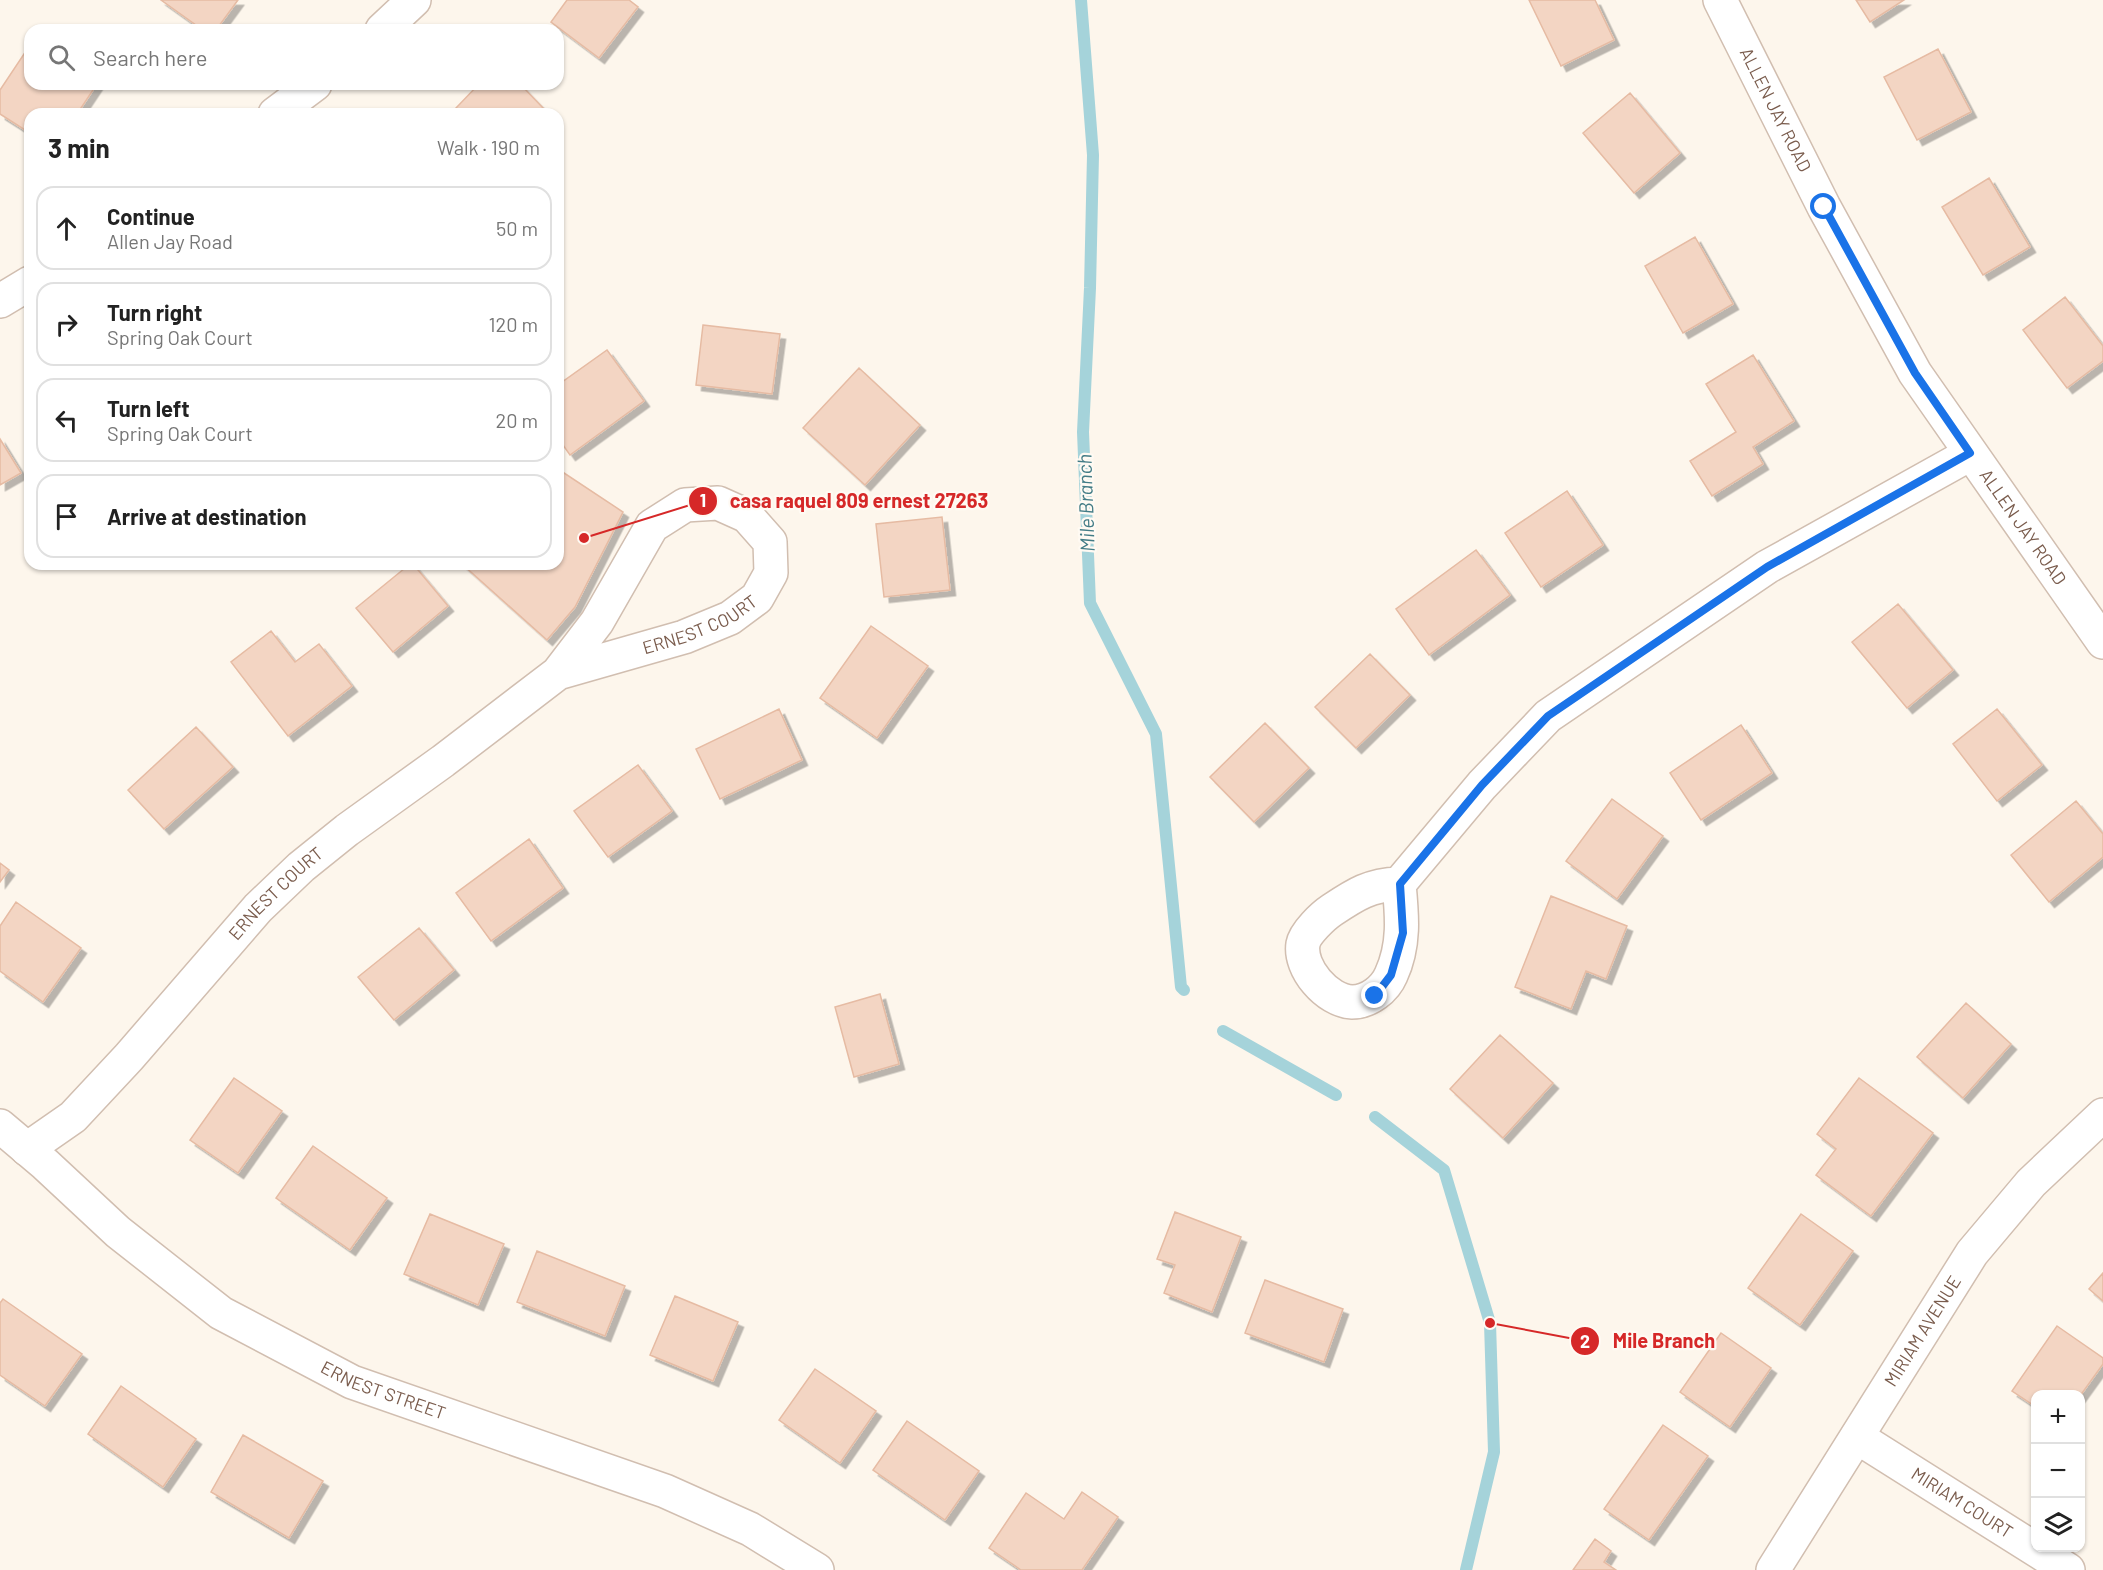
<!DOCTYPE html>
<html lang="en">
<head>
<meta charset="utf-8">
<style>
  :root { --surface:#fff; --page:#f2f2f2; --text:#222; --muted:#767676; --line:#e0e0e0 }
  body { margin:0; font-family:Barlow,sans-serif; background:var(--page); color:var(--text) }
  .controls { position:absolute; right:18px; bottom:18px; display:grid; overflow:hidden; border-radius:12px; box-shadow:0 2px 4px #0004 }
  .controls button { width:54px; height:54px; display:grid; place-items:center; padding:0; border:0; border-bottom:2px solid var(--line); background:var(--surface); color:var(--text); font:30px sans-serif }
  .stop { position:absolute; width:18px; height:18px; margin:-14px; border:4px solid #1a73e8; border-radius:50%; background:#fff }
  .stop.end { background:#1a73e8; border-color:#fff; box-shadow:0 2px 6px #0008 }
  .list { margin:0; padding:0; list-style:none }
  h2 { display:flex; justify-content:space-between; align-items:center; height:78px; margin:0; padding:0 24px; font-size:26px }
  h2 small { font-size:20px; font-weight:400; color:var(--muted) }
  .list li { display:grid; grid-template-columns:39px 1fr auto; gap:18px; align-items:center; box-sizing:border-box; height:84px; margin:0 12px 12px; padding:0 12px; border:2px solid var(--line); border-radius:18px }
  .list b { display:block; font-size:22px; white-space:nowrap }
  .list p { margin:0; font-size:20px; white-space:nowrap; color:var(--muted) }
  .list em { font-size:20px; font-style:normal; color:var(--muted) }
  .icon { flex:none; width:33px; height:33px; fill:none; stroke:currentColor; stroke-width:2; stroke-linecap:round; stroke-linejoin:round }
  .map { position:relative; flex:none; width:2103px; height:1570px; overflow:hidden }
  .search { position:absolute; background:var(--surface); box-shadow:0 2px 4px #0004; left:24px; top:24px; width:540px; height:66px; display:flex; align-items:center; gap:15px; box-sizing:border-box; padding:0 21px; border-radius:18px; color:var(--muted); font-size:22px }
  .panel { position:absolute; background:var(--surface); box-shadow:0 2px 4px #0004; left:24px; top:108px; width:540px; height:462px; border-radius:18px }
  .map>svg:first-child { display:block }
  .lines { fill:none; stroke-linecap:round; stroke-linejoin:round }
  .stream { stroke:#a5d3da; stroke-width:12 }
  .building { fill:#f3d5c3; stroke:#e6bba3; stroke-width:1.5; filter:url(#shadow) }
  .minor-casing { stroke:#d1beb0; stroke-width:36 }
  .tertiary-casing { stroke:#d1beb0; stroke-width:36 }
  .minor { stroke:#fff; stroke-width:33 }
  .tertiary { stroke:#fff; stroke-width:33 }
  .route { stroke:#1a73e8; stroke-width:8 }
  .labels { text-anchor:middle; stroke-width:4.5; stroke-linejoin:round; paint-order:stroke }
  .street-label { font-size:18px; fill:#7a5c4d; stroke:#fffaf3 }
  .water-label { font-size:20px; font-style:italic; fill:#437c86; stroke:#fffaf3 }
  .leader { fill:none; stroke:#d62828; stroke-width:2 }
  .callout-dot { fill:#d62828; stroke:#fffaf3; stroke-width:2 }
  .mark-label { font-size:18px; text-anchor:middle; font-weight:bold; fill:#fff }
  .callout-label { font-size:20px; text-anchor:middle; font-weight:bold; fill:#d62828; stroke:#fffaf3; stroke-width:4.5; stroke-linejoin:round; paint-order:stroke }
</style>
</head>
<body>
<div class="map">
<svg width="2103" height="1570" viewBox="0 0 2103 1570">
  <defs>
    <filter id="shadow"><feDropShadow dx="5.5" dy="5.5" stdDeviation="0" flood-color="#0004"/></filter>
  </defs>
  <rect width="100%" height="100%" fill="#fdf6ec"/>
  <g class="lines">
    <path class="stream" d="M1081,0l12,155 -3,133 -7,144 7,171 66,131 25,253 3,3
      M1223,1031l113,64
      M1375,1117l69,53 46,153 4,129 -28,118"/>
  </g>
  <path class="building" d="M161,0h77l-22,30h-13z
    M567,0h62l9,7 -39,51 -48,-36z
    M1529,0h66l19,40 -53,26z
    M1856,0h48l-34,22z
    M30,45v39h67l-20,30h-32l-6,-4 -3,4h-6v9l-5,7 -25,-16v-24z
    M1938,49l33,63 -54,28 -33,-63z
    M479,84h41l24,25 -5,5h-77l-6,-6z
    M1630,93l50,60 -46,40 -51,-60z
    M1989,178l41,69 -47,28 -41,-68z
    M1695,237l38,67 -50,29 -38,-67z
    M2065,297l38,49v15l-36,27 -44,-58z
    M703,325l77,9 -8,60 -76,-9z
    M607,350l37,51 -74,54 -12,-17v-53z
    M1753,355l41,66 -41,26 10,17 -51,32 -22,-35 46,-29 -30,-48z
    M859,368l61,57 -55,60 -62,-57z
    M0,439l21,34 -21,12z
    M558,469l65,43 -48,95 -28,33 -85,-76h96z
    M1567,491l36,54 -62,42 -36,-54z
    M942,517l8,73 -66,7 -8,-73z
    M1476,550l34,45 -81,60 -33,-46z
    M410,564h3l35,42 -55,46 -37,-44z
    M1898,604l55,66 -46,38 -55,-66z
    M871,626l57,40 -51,72 -57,-40z
    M271,631l24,31 24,-18 33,42 -64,50 -57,-74z
    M1370,654l40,41 -54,53 -41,-41z
    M779,709l23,51 -82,39 -24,-50z
    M1997,709l45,56 -45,36 -44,-57z
    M1265,723l44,45 -55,54 -44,-45z
    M1741,725l31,48 -71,47 -31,-47z
    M196,727l37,40 -69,62 -36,-39z
    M638,765l34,46 -64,46 -34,-46z
    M1612,799l51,37 -46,63 -51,-38z
    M2076,801l27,33v23l-54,45 -38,-47z
    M529,839l34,49 -72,53 -35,-48z
    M0,863l9,7 -9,12z
    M1551,896l76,30 -21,53 -20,-8 -15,38 -56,-22z
    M16,902l65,46 -38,54 -43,-31v-45z
    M419,928l35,42 -60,50 -36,-43z
    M880,994l19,70 -45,13 -19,-70z
    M1966,1003l45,41 -48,54 -46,-41z
    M1500,1035l53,48 -50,55 -53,-49z
    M234,1078l48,33 -44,62 -48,-33z
    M1859,1078l74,55 -62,83 -55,-41 20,-26 -19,-15z
    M313,1146l74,52 -37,52 -74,-52z
    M1175,1212l66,25 -29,75 -48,-19 11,-28 -18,-6z
    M430,1214l74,30 -26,61 -74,-31z
    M1801,1214l52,37 -53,74 -52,-37z
    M537,1251l88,35 -20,50 -88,-34z
    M2103,1273v28l-14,-12z
    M1265,1280l78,29 -19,53 -79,-29z
    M675,1296l63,26 -25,59 -63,-26z
    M3,1299l79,55 -37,52 -45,-31v-72z
    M2057,1326l46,32v6l-23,32v-2h-44v13l-24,-16z
    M1721,1333l50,35 -41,59 -50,-35z
    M815,1369l61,42 -36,52 -61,-43z
    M121,1386l75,53 -33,48 -75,-53z
    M907,1421l72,50 -34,49 -72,-50z
    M1663,1425l45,31 -59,84 -45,-31z
    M243,1435l80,46 -34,57 -78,-46z
    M1082,1492l36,25 -36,53h-61l-32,-22 37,-55 38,26z
    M1595,1539l16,12 -7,11 12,8h-43z"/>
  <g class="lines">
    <g class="minor-casing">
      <g id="minor">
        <path id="s1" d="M1720,0l104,207 91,166 188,269"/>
        <path d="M1399,884c3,31 6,61 -8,91 -6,14 -22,27 -39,27 -25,-1 -53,-34 -49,-58 2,-11 20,-28 29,-34 24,-16 38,-25 67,-26l83,-99 66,-69 219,-149 203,-113"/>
        <path id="s2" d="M0,1126l45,38 73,68 103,81 131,69 313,109 85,38 67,41"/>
        <path id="s3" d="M27,1149l46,-32 56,-60 129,-149 43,-41 46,-37 96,-69 115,-88 126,-36 46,-19 27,-20 14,-25 -1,-31 -23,-26 -29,-13 -33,2 -33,21 -55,96 -39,51"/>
        <path id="s4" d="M1857,1437l211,133"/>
        <path id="s5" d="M1773,1570l199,-317 59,-70 72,-68"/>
      </g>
    </g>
    <g class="tertiary-casing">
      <path id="tertiary" d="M382,30l32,-30
        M275,114l40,-30
        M0,301l30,-18"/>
    </g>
    <use href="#minor" class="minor"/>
    <use href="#tertiary" class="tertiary"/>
  </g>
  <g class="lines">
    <path class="route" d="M1375,996l16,-21 12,-42 -3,-49 82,-99 66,-69 219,-149 203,-114 -55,-80 -91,-166"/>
  </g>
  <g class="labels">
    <g class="street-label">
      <text dy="6" stroke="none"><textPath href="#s1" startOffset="123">ALLEN JAY ROAD</textPath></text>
      <text dy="6" stroke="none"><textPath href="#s1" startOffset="609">ALLEN JAY ROAD</textPath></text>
      <text dy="6" stroke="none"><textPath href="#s3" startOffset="867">ERNEST COURT</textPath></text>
      <text dy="6" stroke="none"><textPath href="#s3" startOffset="358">ERNEST COURT</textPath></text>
      <text dy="6" stroke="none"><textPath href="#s5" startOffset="282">MIRIAM AVENUE</textPath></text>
      <text dy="6" stroke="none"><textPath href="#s2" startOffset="470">ERNEST STREET</textPath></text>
      <text dy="6" stroke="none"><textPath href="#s4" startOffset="124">MIRIAM COURT</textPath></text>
    </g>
    <g class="water-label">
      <text transform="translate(1086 503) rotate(-92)" y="7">Mile Branch</text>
    </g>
  </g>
  <path class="leader" d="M584 538L703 501M1490 1323L1585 1341"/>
  <g class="callout-dot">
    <circle cx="584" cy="538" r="6"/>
    <circle cx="1490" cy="1323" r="6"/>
    <circle cx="703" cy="501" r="15"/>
    <circle cx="1585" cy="1341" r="15"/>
  </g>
  <g class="mark-label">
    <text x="703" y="507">1</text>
    <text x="1585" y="1348">2</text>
  </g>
  <g class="callout-label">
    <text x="859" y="508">casa raquel 809 ernest 27263</text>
    <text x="1664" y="1348">Mile Branch</text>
  </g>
</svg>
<div class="controls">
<button>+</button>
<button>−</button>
<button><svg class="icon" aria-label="layers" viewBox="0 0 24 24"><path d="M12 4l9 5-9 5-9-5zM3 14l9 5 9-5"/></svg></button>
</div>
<div class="stop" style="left:1824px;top:207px"></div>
<div class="stop end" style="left:1375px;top:996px"></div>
<div class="search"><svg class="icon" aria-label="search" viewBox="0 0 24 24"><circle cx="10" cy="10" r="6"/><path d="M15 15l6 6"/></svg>Search here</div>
<section class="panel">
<h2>3 min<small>Walk · 190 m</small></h2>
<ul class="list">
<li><svg class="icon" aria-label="ahead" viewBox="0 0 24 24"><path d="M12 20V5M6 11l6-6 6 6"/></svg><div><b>Continue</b><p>Allen Jay Road</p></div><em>50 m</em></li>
<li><svg class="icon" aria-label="right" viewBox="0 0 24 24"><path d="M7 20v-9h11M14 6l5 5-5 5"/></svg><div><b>Turn right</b><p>Spring Oak Court</p></div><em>120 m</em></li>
<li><svg class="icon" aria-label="left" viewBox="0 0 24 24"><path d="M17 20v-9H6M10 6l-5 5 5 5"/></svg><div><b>Turn left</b><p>Spring Oak Court</p></div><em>20 m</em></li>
<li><svg class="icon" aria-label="arrive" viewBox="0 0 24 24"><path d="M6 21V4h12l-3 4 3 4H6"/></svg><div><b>Arrive at destination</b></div></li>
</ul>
</section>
</div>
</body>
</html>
